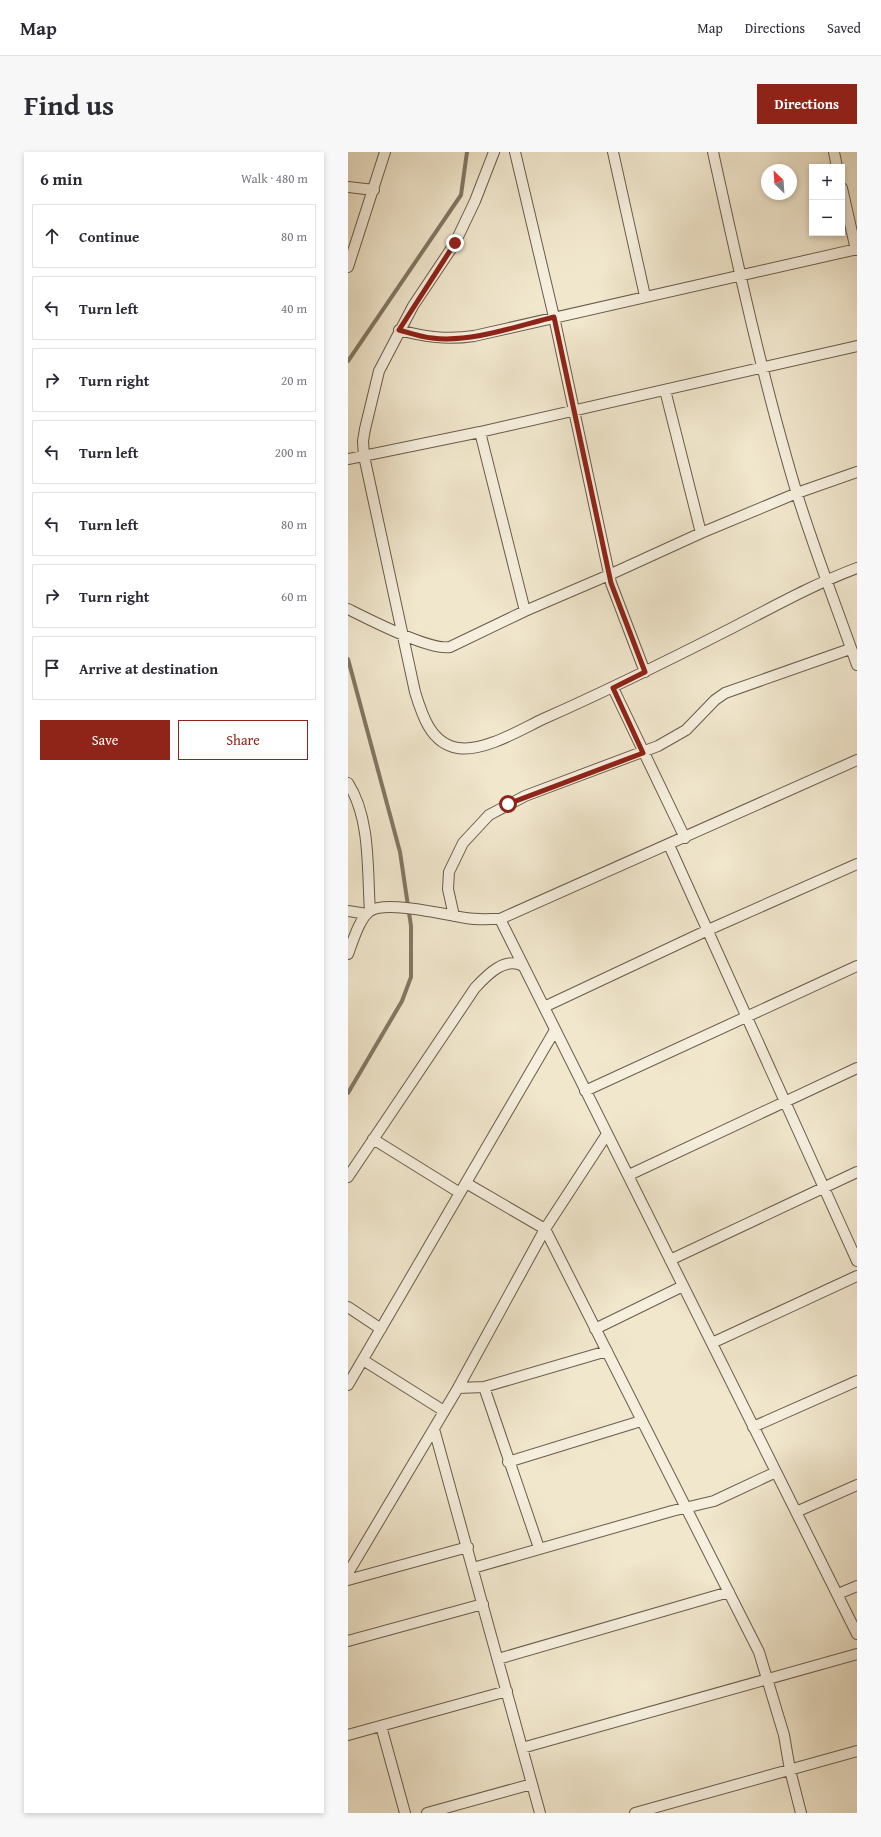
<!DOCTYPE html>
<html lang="en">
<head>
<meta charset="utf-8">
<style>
  :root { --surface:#fff; --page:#f7f7f7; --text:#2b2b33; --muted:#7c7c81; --line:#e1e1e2; --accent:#8f2418 }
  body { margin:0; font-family:"Gentium Book Plus",serif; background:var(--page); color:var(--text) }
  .controls { position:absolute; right:12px; top:12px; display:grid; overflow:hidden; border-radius:0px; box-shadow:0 2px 6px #0003 }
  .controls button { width:36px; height:36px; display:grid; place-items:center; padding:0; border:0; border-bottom:1px solid var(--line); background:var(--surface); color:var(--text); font:20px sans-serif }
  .compass { position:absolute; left:413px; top:12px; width:36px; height:36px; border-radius:50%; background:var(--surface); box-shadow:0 2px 6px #0003; rotate:335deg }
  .stop { position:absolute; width:12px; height:12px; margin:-9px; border:3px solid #8f2418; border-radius:50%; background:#fff }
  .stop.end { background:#8f2418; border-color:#fff; box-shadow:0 1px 4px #0008 }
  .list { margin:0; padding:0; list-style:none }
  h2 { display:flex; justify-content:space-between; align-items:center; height:52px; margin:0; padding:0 16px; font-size:17px }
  h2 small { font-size:13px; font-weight:400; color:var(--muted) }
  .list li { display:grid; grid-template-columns:26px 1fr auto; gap:12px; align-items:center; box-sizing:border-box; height:64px; margin:0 8px 8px; padding:0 8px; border:1px solid var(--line); border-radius:0px }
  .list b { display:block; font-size:15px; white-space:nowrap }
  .list em { font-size:13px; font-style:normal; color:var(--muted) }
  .actions { display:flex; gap:8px; padding:12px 16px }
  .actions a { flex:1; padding:9px 0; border:1px solid var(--accent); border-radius:0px; text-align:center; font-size:14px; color:var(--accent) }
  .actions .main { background:var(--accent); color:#fff }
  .icon { flex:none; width:22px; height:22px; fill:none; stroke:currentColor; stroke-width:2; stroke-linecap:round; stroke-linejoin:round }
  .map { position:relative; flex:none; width:509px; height:1661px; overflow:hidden; border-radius:0px }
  header { display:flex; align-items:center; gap:24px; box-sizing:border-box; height:56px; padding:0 20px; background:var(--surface); border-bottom:1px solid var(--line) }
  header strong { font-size:19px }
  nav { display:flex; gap:22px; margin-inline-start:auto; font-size:14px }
  .intro { display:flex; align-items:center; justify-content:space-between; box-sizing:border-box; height:96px; padding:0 24px }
  h1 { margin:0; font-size:28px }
  .button { padding:10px 18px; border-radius:0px; background:var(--accent); color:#fff; font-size:14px; font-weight:700 }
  main { display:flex; gap:24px; padding:0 24px }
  aside { flex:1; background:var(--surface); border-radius:0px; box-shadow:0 2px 6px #0003 }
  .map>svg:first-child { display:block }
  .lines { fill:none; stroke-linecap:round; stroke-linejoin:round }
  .stream { stroke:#837764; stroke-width:4 }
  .street-casing { stroke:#685c4b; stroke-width:12 }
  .street { stroke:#f6efde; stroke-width:10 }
  .route { stroke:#8f2418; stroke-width:5 }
</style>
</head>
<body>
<header>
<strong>Map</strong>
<nav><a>Map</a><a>Directions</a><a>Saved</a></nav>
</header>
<div class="intro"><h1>Find us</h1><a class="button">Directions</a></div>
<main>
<aside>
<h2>6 min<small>Walk · 480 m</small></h2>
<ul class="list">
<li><svg class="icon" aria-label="ahead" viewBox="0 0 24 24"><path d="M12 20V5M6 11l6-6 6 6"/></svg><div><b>Continue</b></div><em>80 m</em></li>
<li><svg class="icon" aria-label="left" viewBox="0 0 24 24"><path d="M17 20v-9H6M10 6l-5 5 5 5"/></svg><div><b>Turn left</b></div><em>40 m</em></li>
<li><svg class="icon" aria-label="right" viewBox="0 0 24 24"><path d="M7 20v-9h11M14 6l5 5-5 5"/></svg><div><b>Turn right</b></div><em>20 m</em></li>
<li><svg class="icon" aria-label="left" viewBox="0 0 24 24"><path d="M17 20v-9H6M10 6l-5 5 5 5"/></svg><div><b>Turn left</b></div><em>200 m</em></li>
<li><svg class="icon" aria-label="left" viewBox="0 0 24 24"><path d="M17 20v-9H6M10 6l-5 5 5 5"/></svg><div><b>Turn left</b></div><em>80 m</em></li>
<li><svg class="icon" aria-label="right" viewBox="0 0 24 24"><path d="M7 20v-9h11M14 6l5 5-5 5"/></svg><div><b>Turn right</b></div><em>60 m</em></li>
<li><svg class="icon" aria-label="arrive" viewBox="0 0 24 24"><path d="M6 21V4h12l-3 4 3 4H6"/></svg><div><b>Arrive at destination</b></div></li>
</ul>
<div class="actions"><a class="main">Save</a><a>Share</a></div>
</aside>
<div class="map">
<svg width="509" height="1661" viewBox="0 0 509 1661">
  <rect width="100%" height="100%" fill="#f1e7cd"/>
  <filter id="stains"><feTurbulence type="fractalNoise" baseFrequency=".005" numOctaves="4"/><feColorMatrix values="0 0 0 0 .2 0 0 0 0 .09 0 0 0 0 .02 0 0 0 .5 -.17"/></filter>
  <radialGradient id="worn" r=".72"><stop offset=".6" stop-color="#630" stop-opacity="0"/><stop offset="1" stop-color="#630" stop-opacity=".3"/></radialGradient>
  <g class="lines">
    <path class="stream" d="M0,209l113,-166 6,-43
      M0,507l52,193 11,74v51l-9,24 -54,92"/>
    <g class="street-casing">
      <path id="street" d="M146,0l-19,49 -20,42 -42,63 -34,65 -14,58 -2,12 1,15 51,236c7,23 16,52 43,56 26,4 62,-18 85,-29 64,-28 126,-59 189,-91 41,-21 82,-44 125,-60
        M167,0l39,165 57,266 34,89
        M265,0l32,144
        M365,0c25,114 50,229 84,342 18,58 40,114 60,171
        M486,0l3,15
        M0,35l26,3
        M494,36l14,62
        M0,115l37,-115
        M51,178c26,7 48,10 75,6l383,-87
        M317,238l36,143
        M132,280l45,179
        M0,307l132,-27 377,-86
        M0,457c20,10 82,42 102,38l75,-36 84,-36 92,-42 96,-40 60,-21
        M265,536l72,150
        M0,631c23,36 19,87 22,128
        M321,693l188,416
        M0,759l19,3
        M106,764l-6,-27 1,-17 14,-29 26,-28 36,-19 133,-50 28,-16 29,-30 10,-7 125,-44
        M152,767l357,715
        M0,802c5,-13 11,-35 22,-43 16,-11 77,4 96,7 11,2 23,1 34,1l357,-159
        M196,855l164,-77 149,-66
        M237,939l272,-125
        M25,987l87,54
        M281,1023l228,-107
        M0,1025l127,-189c12,-13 30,-32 48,-22
        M118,1031l79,46 214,423 25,83 6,35 11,43
        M322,1108l187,-88
        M0,1155l33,22
        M247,1177l88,-43
        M364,1191l145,-67
        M15,1208l81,51
        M0,1233l207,-355
        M136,1235l55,161
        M110,1236l26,-1 123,-36
        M405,1275l104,-46
        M86,1277l106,384
        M160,1310l133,-41
        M448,1360l61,-27
        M125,1416l199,-57 42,-10 62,-29
        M0,1421l110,-185 87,-159 62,-95
        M0,1428l120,-33
        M490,1442l19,-8
        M0,1489l135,-37
        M150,1507l231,-67
        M33,1574l24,87
        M0,1583l159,-44
        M174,1596l335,-94
        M79,1661l105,-29
        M287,1661l222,-62"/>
    </g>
    <use href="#street" class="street"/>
  </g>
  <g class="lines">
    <path class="route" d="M107,91l-56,87c11,3 22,7 33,8 39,5 85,-12 122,-21l57,266 34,89 -32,16 30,65 -135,51"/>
  </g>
  <rect width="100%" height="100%" filter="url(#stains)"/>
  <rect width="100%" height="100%" fill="url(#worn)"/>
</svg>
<div class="controls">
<button>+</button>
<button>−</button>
</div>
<svg class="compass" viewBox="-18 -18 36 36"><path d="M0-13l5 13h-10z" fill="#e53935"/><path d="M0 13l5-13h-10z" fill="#7c7c81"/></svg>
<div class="stop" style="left:160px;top:652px"></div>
<div class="stop end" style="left:107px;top:91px"></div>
</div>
</main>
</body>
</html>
